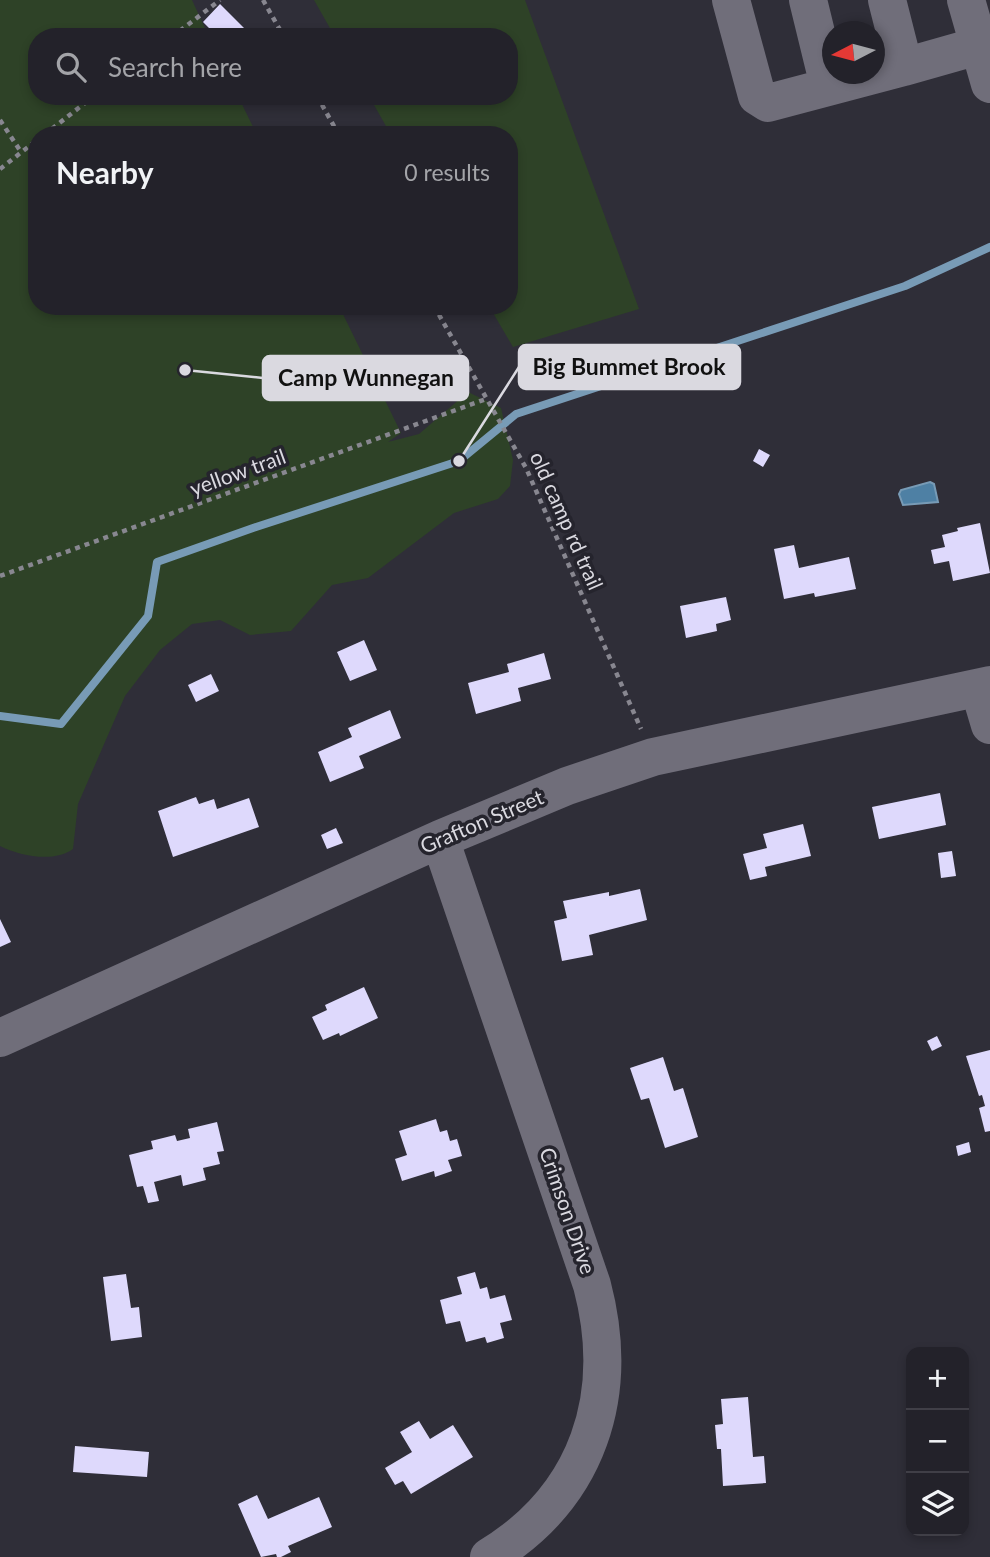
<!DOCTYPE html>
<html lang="en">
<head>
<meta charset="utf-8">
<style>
  :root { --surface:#23222a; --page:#2f2f36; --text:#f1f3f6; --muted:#a3a4a8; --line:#403f47 }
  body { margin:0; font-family:Lato,sans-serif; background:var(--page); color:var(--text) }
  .controls { position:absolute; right:21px; bottom:21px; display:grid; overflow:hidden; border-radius:14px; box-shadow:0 4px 10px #0003 }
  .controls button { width:63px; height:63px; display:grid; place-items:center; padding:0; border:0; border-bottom:2px solid var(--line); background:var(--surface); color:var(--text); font:35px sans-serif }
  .compass { position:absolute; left:822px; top:21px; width:63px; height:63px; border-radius:50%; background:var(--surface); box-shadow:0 4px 10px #0003; rotate:264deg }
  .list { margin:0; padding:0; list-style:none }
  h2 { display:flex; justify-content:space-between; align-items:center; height:91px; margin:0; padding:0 28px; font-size:30px }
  h2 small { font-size:23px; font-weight:400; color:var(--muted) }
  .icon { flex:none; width:38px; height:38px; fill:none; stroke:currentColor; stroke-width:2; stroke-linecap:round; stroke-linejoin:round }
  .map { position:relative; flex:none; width:990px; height:1557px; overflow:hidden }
  .search { position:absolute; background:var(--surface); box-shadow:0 4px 10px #0003; left:28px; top:28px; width:490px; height:77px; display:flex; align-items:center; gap:18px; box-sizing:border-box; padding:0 24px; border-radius:28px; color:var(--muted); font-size:26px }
  .panel { position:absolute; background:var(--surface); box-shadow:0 4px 10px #0003; left:28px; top:126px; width:490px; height:189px; border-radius:28px }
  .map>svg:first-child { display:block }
  .green { fill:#2e4227 }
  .water { fill:#4e80a4; stroke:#789bb6; stroke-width:2 }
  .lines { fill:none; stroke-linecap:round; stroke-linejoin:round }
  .stream { stroke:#789bb6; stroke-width:8 }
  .building { fill:#ded9fc }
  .path { stroke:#888790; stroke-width:4.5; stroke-dasharray:5 5; stroke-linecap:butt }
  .minor { stroke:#706e7a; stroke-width:38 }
  .labels { text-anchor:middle; stroke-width:7; stroke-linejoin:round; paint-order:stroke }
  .street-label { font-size:21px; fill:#dad9e0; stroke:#25242d }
  .leader { fill:none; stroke:#dad9e0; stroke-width:2.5 }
  .callout-dot { fill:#dad9e0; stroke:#25242d; stroke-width:2.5 }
  .callout { fill:#dad9e0; stroke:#dad9e0; stroke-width:2.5 }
  .callout-label { font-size:23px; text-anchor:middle; font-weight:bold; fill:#111 }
</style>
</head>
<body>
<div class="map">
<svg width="990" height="1557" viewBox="0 0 990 1557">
  <rect width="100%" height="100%" fill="#2f2e38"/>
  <path class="green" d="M0,0h192l17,37h-172v59h201l19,39h-220v171h302l62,127 -13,9 31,-8 49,-42 33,16 12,52 -3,26 -12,13 -44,14 -86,65 -36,7 -41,46 -41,4 -30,-15 -28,4 -32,26 -35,46 -47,108 -5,45c-19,14 -53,7 -73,-3z
    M314,0h211l114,309 -126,38 -24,-41h20v-171h-118l-22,-39h140v-59h-174z"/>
  <path class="water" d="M930,482l4,2 4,18 -35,3 -4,-11 2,-4z"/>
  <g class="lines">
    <path class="stream" d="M0,716l61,8 87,-108 9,-54 96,-34 206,-67 57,-47 389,-128 85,-39"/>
  </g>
  <path class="building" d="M220,4l31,31 -2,2h-31l-15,-15z
    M759,449l11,6 -7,12 -10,-6z
    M980,523l10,50 -37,8 -4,-20 -15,3 -3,-14 14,-3 -3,-12 16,-4 -1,-3z
    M794,545l5,23 50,-11 7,32 -41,8 -1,-4 -30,6 -10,-50z
    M726,597l5,23 -15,4 1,7 -31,7 -6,-32z
    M364,640l13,30 -27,11 -13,-29z
    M544,653l7,26 -33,9 3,13 -45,13 -8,-31 41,-11 -2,-8z
    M211,674l8,17 -23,11 -8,-17z
    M390,710l11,28 -42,18 5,12 -34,14 -12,-30 34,-15 -4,-9z
    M940,793l6,32 -67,14 -7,-32z
    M196,797l3,7 15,-5 3,10 32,-11 10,29 -86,30 -15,-46z
    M803,824l8,32 -46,11 2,9 -17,4 -7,-26 24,-6 -4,-14z
    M336,828l7,15 -16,6 -6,-14z
    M952,851l4,25 -15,2 -3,-25z
    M640,889l7,31 -58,15 4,20 -31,6 -8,-40 13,-3 -4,-17 46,-9v4z
    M0,919l11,23 -11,5z
    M364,987l14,31 -38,18 -1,-3 -16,7 -11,-23 15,-7 -2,-5z
    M937,1036l5,10 -10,5 -5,-10z
    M990,1050v81l-5,1 -6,-24 6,-2 -3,-11 -3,1 -13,-40z
    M663,1057l11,34 9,-3 15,49 -33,11 -16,-50 -8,2 -11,-32z
    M436,1119l4,13 7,-2 3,11 7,-2 5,17 -14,4 4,11 -17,6 -1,-6 -32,10 -7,-22 12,-4 -8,-24z
    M217,1122l7,29 -7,1 3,12 -17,4 3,12 -23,6 -2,-11 -27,7 5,19 -11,2 -5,-17 -6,1 -8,-32 24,-6 -2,-8 24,-6 2,6 13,-3 -2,-9z
    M969,1142l2,10 -13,4 -2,-10z
    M475,1272l5,17 7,-2 3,12 15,-4 7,25 -12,3 4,15 -17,5 -2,-6 -19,5 -6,-21 -14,3 -6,-24 22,-6 -5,-17z
    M126,1274l5,34 8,-1 3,30 -31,4 -8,-64z
    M748,1397l5,60 11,-1 2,27 -43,3 -2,-37h-4l-2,-24 8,-1 -2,-25z
    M419,1421l11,18 23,-14 20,32 -62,37 -8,-13 -8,4 -10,-17 27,-16 -12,-20z
    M75,1446l74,6 -2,25 -74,-5z
    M257,1495l11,24 51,-22 13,30 -44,19 3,6 -10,5h-4l-1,-3 -15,3 -23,-53z"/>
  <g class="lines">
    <path class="path" d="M263,0l21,37
      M172,37l48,-37
      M317,96l22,39
      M0,120l21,32
      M44,135l50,-39
      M0,169l37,-29
      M434,306l92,162 115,261
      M0,576l486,-177"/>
    <path class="minor" d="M731,0l26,96 11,7 136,-36 -17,-67
      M808,0l21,86
      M966,0l24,84
      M904,67l74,-21
      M979,688l11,37
      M440,839l152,446c29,110 -3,211 -103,272
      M0,1038l440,-199 127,-53 86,-29 337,-72"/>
  </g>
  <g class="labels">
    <g class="street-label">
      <text transform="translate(238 473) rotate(-20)" y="7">yellow trail</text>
      <text transform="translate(566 521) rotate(66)" y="7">old camp rd trail</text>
      <text transform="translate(482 822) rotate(-23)" y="7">Grafton Street</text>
      <text transform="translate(567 1211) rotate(71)" y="7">Crimson Drive</text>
    </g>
  </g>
  <path class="leader" d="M459 461L519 367M185 370L263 378"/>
  <g class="callout-dot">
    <circle cx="459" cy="461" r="7"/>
    <circle cx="185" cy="370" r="7"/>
  </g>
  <g class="callout">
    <rect x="519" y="345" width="221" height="44" rx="7"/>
    <rect x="263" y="356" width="205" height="44" rx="7"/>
  </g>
  <g class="callout-label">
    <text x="629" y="375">Big Bummet Brook</text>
    <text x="366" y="386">Camp Wunnegan</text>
  </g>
</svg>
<div class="controls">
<button>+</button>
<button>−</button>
<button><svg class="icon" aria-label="layers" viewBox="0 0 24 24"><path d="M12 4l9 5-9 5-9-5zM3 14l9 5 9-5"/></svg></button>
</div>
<svg class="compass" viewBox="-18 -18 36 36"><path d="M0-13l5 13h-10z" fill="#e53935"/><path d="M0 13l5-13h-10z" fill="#a3a4a8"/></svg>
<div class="search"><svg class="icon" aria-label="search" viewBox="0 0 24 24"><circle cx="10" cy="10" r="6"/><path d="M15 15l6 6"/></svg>Search here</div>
<section class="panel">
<h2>Nearby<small>0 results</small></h2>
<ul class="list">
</ul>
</section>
</div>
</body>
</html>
